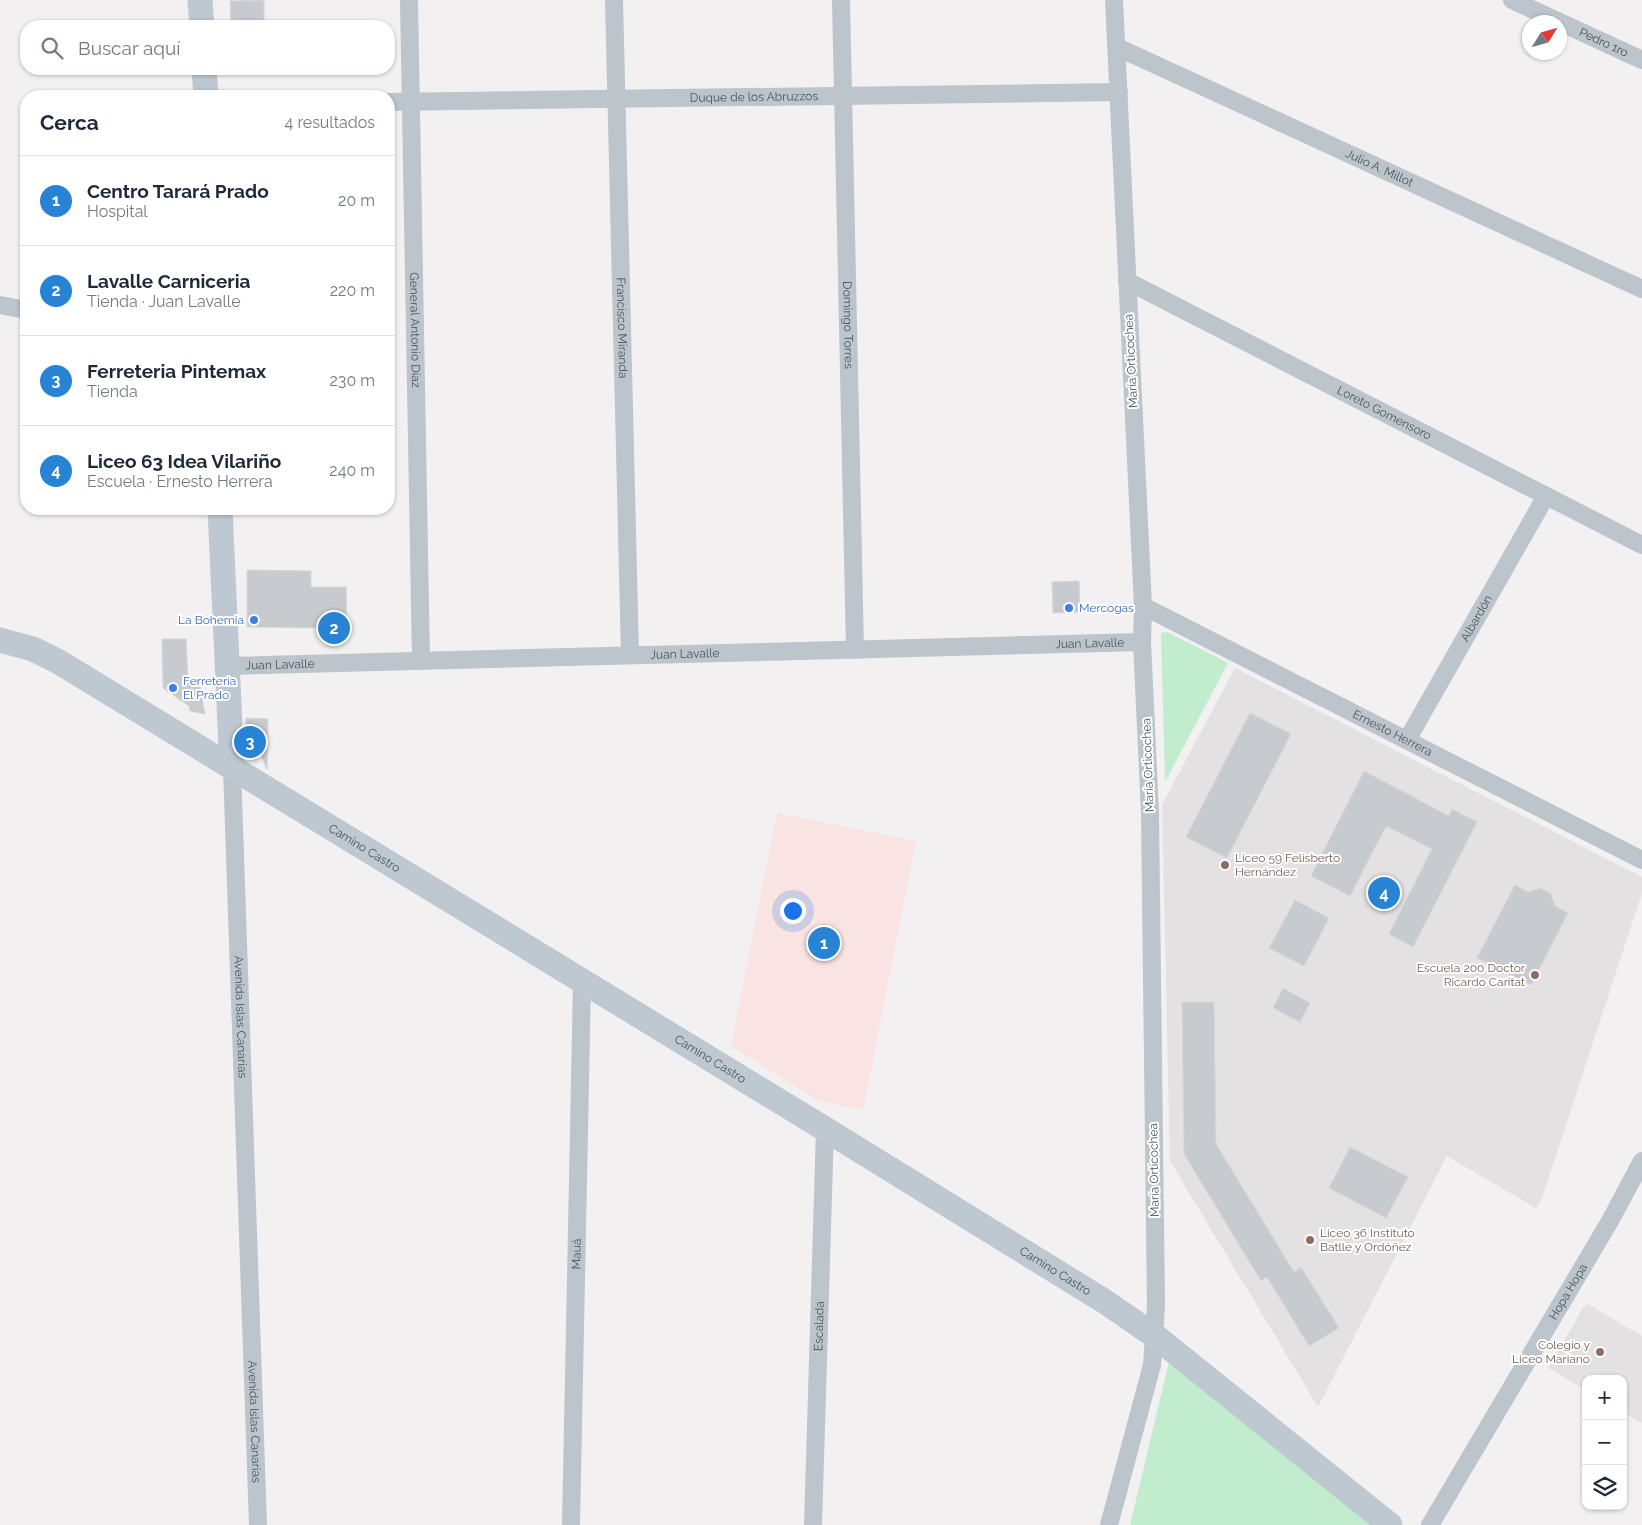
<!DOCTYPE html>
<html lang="es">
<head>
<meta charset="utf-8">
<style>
  :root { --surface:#fff; --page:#f6f6f7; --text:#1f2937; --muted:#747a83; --line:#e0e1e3; --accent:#2883d4 }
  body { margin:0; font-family:Raleway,sans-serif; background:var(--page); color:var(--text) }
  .controls { position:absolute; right:15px; bottom:15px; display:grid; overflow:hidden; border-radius:10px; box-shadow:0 1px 4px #0004 }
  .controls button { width:45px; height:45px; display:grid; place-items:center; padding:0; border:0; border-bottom:1px solid var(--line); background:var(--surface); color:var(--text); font:25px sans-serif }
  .compass { position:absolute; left:1522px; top:15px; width:45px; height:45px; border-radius:50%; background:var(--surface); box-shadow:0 1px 4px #0004; rotate:53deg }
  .you { position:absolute; left:792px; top:910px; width:18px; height:18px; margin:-12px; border:4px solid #fff; border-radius:50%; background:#1a73e8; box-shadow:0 0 0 8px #1a73e833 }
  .badge { display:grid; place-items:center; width:32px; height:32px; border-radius:50%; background:var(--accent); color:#fff; font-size:16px; font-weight:700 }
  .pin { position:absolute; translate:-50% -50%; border:2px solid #fff; box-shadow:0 1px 5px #0006 }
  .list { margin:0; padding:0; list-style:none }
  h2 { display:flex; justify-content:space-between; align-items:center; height:65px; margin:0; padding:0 20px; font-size:21px }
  h2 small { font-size:16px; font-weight:400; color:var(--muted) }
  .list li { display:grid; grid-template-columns:32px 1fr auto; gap:15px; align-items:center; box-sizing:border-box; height:90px; padding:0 20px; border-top:1px solid var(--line) }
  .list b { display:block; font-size:19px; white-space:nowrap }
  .list p { margin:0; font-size:16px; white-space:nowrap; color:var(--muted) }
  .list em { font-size:16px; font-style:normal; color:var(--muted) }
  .icon { flex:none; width:28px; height:28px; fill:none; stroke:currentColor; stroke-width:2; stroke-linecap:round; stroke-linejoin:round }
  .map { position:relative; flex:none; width:1642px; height:1525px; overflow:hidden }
  .search { position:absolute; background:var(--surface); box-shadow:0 1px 4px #0004; left:20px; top:20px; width:375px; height:55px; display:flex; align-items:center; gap:12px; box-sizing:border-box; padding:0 18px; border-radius:20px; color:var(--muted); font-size:19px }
  .panel { position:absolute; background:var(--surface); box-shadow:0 1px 4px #0004; left:20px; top:90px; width:375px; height:425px; border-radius:20px }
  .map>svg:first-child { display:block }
  .education { fill:#e3e1e1 }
  .medical { fill:#f9e3e3 }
  .green { fill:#c2ecce }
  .building { fill:#c7cbcf; stroke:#d4d7db }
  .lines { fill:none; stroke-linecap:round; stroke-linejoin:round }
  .street { stroke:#bcc5cb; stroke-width:18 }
  .secondary { stroke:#bdc8d0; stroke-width:25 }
  .shop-dot { fill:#3f7fe0; stroke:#fff; stroke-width:2 }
  .education-dot { fill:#8d6e63; stroke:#fff; stroke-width:2 }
  .labels { text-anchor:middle; stroke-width:4; stroke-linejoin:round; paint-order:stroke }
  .street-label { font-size:12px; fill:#49555c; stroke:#fff }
  .shop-label { font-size:12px; fill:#366cbe; stroke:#fff; text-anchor:start }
  .education-label { font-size:12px; fill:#785e54; stroke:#fff; text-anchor:start }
</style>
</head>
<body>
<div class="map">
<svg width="1642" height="1525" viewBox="0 0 1642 1525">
  <rect width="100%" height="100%" fill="#f2f0f0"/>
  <path class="education" d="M1235,668l407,209v16l-101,308 -5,7 -89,-52 -129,251 -148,-246 -8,-356z
    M1586,1303l56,33v87l-19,-11v-33h-37v11l-38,-22z"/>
  <path class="medical" d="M777,813l139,28 -53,269 -46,-10 -86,-54z"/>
  <path class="green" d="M1167,632l61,31 -63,119 -4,-149z
    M1169,1362l209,163h-248z"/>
  <path class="building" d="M264,0v26h-33l-1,-25z
    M247,570l64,1v16h35l1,44h-24v-3l-76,-1z
    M1079,581l1,31 -27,1 -1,-31z
    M162,639h24l2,41h11l6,34 -15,-3 -1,-5 -26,-18z
    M1250,713l41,21 -64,124 -41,-21z
    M246,718l22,1 -1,51 -10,-26 -8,3 -4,-7z
    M1364,771l85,45 3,-7 25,13 -64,125 -24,-13 43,-85 -46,-23 -36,70 -39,-20z
    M1515,885l13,7 12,-4 11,6 4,12 13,7 -37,72 -54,-27z
    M1295,900l34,18 -25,48 -35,-18z
    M1283,988l27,15 -10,19 -27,-14z
    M1182,1002h32l2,142 78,128 7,-5 38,61 -30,18 -42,-69 -6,4 -77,-127z
    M1350,1147l58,30 -22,41 -57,-30z"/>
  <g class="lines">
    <g class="street">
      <path id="s1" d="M409,0l12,661"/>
      <path id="s2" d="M614,0l16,655"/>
      <path id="s3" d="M841,0l14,650"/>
      <path id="s4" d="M1512,0l130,60"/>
      <path id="s5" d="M1117,47l525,242"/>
      <path id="s6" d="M389,102l730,-10"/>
      <path id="s7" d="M1127,281l515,264"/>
      <path d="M0,305l26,5"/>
      <path id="s8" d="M1143,606l499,254"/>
      <path id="s9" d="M226,666l916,-24"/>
      <path id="s10" d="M1407,740l139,-244"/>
      <path id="s11" d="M232,768l26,757"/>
      <path id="s12" d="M571,1525l11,-543"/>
      <path id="s13" d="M813,1525l12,-396"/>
      <path d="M1109,1525l43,-160 4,-59 -6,-493 -8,-171 1,-36 -29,-606"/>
      <path id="s14" d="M1430,1525l180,-304 32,-60"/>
    </g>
    <g class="secondary">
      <path d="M200,0l2,26"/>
      <path d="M204,69l2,27"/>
      <path d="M220,509l12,259"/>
      <path id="s15" d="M0,640l33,9 26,13 766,467 279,172 51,35 235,189"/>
    </g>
  </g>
  <g class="shop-dot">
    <circle cx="1069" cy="608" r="5"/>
    <circle cx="254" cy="620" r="5"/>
    <circle cx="173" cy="688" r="5"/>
  </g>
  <g class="education-dot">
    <circle cx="1225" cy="865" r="5"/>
    <circle cx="1535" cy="975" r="5"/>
    <circle cx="1310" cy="1240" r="5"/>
    <circle cx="1600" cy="1352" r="5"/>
  </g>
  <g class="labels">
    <g class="street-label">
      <text dy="4" stroke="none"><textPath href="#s4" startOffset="101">Pedro 1ro</textPath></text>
      <text dy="4" stroke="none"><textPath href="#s6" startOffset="365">Duque de los Abruzzos</textPath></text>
      <text dy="4" stroke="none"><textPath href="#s5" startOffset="289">Julio A. Millot</textPath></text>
      <text dy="4" stroke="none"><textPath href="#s3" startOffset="325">Domingo Torres</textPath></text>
      <text dy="4" stroke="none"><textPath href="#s2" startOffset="328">Francisco Miranda</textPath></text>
      <text dy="4" stroke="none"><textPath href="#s1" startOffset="330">General Antonio Díaz</textPath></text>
      <text transform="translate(1131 361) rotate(-93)" y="4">María Orticochea</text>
      <text dy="4" stroke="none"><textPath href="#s7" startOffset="289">Loreto Gomensoro</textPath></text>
      <text dy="4" stroke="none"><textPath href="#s10" startOffset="140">Albardón</textPath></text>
      <text dy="4" stroke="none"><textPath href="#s9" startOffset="864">Juan Lavalle</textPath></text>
      <text dy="4" stroke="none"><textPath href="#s9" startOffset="459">Juan Lavalle</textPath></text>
      <text dy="4" stroke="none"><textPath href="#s9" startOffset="54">Juan Lavalle</textPath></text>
      <text dy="4" stroke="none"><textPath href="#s8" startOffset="280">Ernesto Herrera</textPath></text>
      <text transform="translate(1148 765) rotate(-92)" y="4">María Orticochea</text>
      <text dy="4" stroke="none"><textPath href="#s15" startOffset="421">Camino Castro</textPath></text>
      <text dy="4" stroke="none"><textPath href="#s11" startOffset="249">Avenida Islas Canarias</textPath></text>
      <text dy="4" stroke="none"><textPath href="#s15" startOffset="826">Camino Castro</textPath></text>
      <text transform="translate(1154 1170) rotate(-91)" y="4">María Orticochea</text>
      <text dy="4" stroke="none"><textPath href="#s12" startOffset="271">Mauá</textPath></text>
      <text dy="4" stroke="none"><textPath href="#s15" startOffset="1231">Camino Castro</textPath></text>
      <text dy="4" stroke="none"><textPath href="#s14" startOffset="271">Hopa Hopa</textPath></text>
      <text dy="4" stroke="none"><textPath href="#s13" startOffset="199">Escalada</textPath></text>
      <text dy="4" stroke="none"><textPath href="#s11" startOffset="654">Avenida Islas Canarias</textPath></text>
    </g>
    <g class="shop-label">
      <text x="1079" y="612">Mercogas</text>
      <text x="244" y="624" text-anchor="end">La Bohemia</text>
      <text x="183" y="685">Ferreteria<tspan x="183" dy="14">El Prado</tspan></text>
    </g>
    <g class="education-label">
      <text x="1235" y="862">Liceo 59 Felisberto<tspan x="1235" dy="14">Hernández</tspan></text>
      <text x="1525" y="972" text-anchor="end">Escuela 200 Doctor<tspan x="1525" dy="14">Ricardo Caritat</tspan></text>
      <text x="1320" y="1237">Liceo 36 Instituto<tspan x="1320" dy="14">Batlle y Ordóñez</tspan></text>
      <text x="1590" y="1349" text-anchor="end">Colegio y<tspan x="1590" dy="14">Liceo Mariano</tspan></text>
    </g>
  </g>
</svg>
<div class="controls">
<button>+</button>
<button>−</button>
<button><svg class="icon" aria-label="layers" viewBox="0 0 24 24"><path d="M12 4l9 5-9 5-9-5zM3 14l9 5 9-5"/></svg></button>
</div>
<svg class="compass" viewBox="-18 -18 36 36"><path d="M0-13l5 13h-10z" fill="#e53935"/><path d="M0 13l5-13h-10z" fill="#747a83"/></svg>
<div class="you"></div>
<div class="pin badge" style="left:824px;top:943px">1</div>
<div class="pin badge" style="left:334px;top:628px">2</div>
<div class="pin badge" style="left:250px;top:742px">3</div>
<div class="pin badge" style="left:1384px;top:893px">4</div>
<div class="search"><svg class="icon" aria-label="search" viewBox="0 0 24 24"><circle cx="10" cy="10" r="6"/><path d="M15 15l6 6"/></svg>Buscar aquí</div>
<section class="panel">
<h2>Cerca<small>4 resultados</small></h2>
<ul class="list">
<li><span class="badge">1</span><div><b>Centro Tarará Prado</b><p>Hospital</p></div><em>20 m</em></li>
<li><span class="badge">2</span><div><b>Lavalle Carniceria</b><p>Tienda · Juan Lavalle</p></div><em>220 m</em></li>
<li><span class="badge">3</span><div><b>Ferreteria Pintemax</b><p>Tienda</p></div><em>230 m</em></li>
<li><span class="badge">4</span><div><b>Liceo 63 Idea Vilariño</b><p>Escuela · Ernesto Herrera</p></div><em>240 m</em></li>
</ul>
</section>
</div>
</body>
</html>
